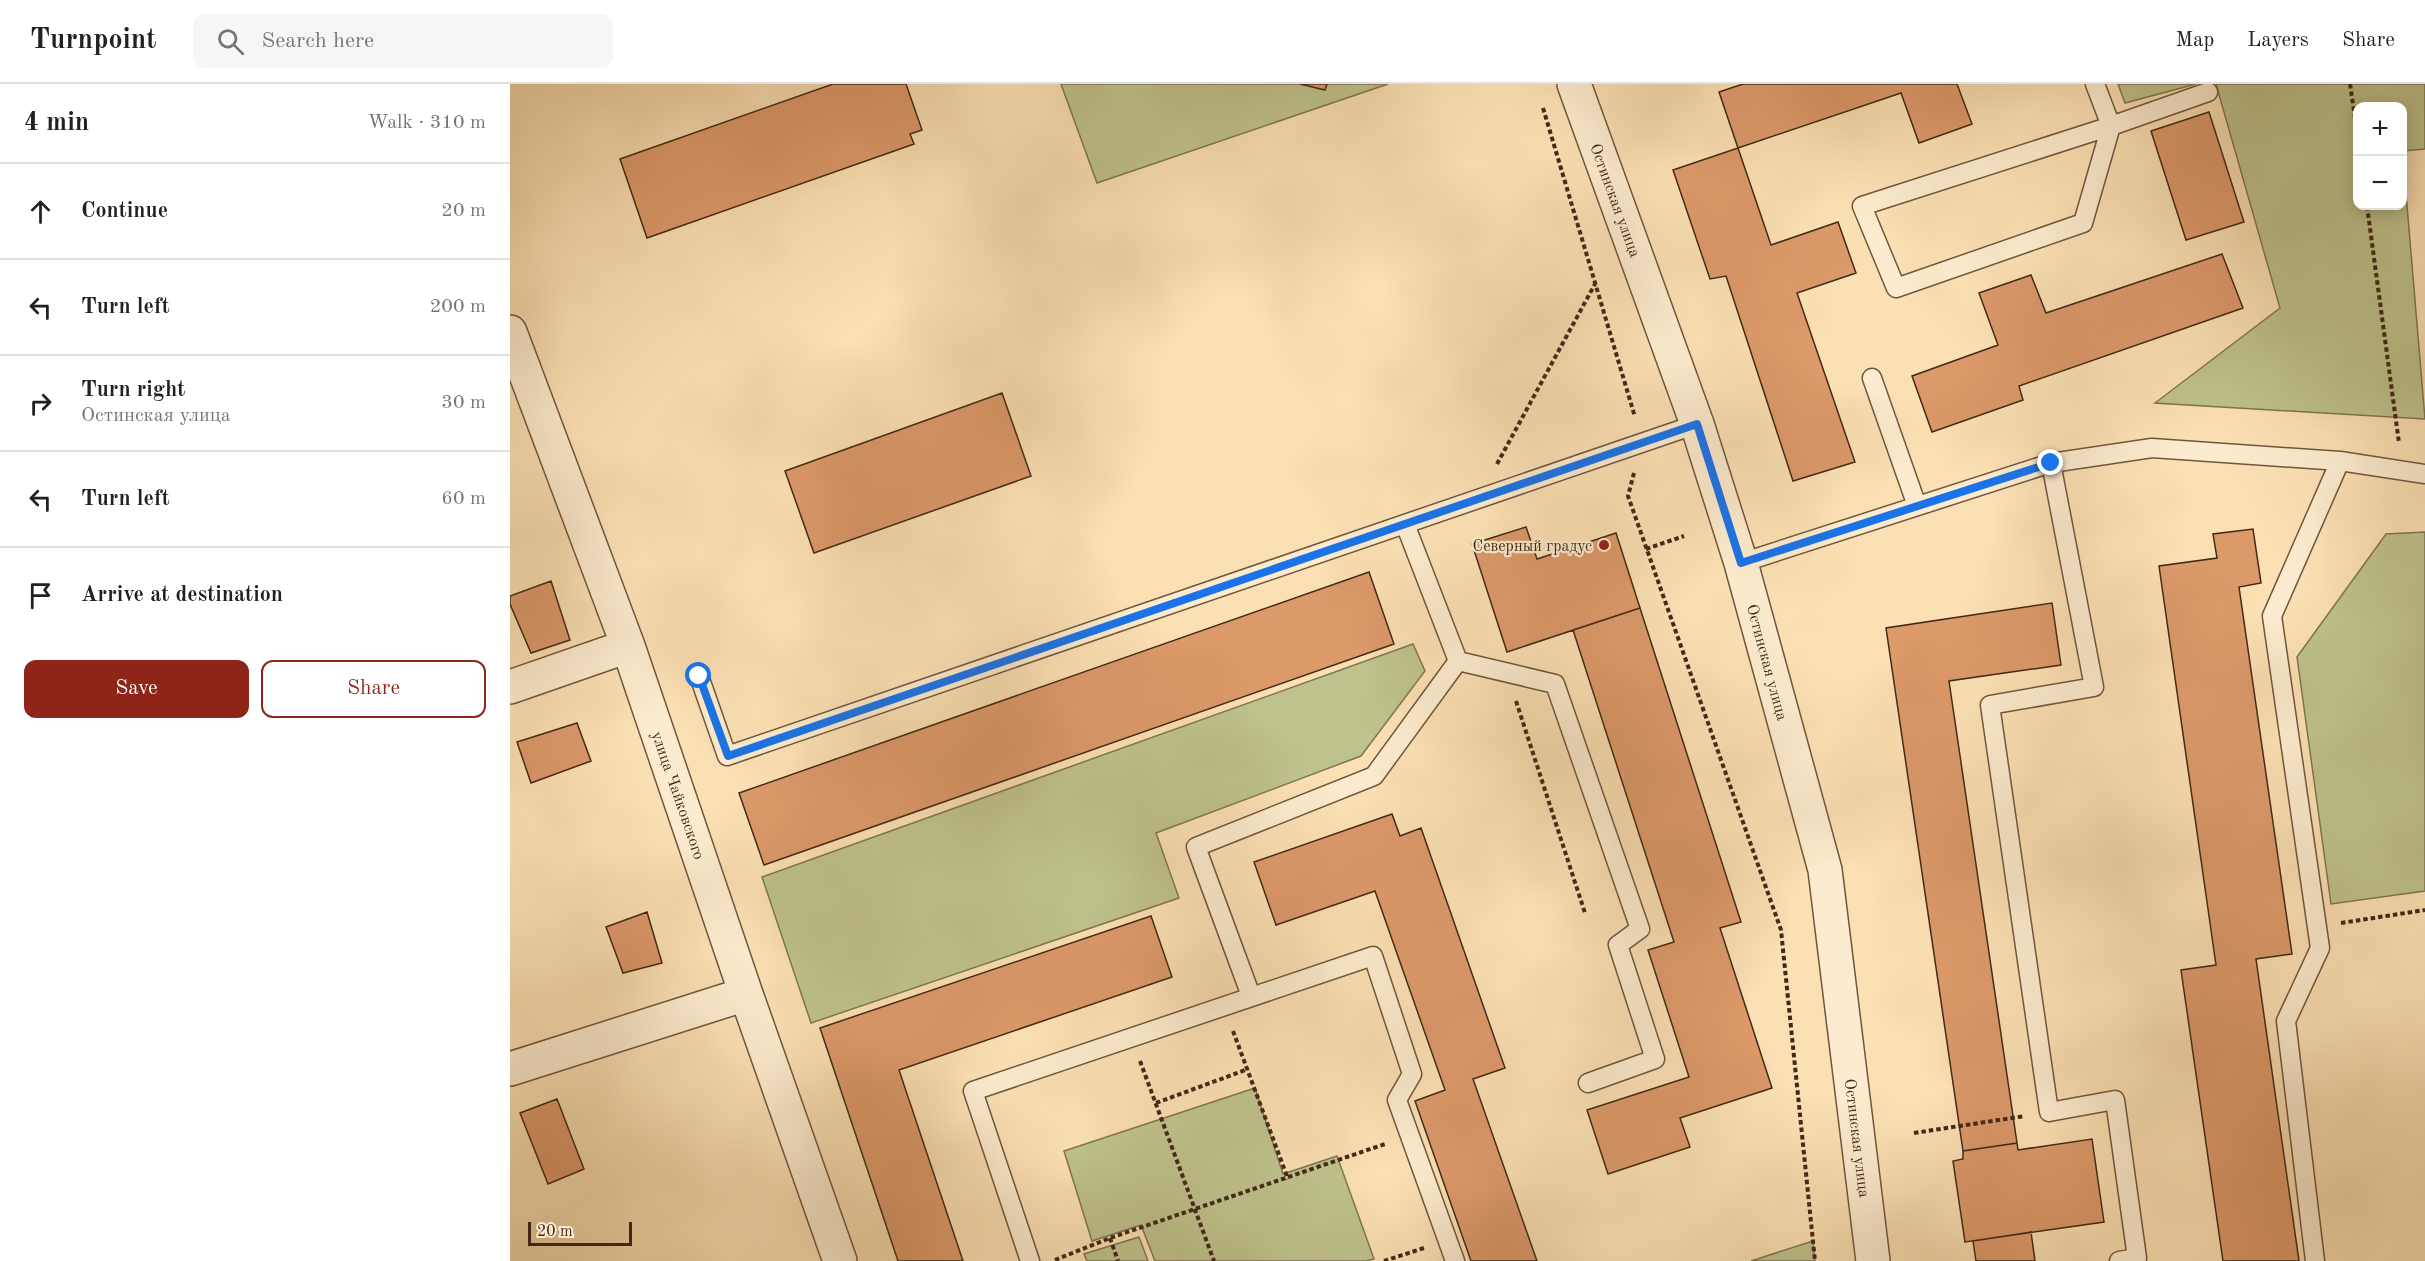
<!DOCTYPE html>
<html lang="en">
<head>
<meta charset="utf-8">
<style>
  :root { --surface:#fff; --page:#f6f6f6; --text:#202124; --muted:#757577; --line:#e0e0e0; --accent:#8f2418 }
  body { margin:0; font-family:"Old Standard TT",serif; background:var(--page); color:var(--text) }
  .controls { position:absolute; right:18px; top:18px; display:grid; overflow:hidden; border-radius:12px; box-shadow:0 3px 15px #0003 }
  .controls button { width:54px; height:54px; display:grid; place-items:center; padding:0; border:0; border-bottom:2px solid var(--line); background:var(--surface); color:var(--text); font:30px sans-serif }
  .scale { position:absolute; left:18px; bottom:15px; width:104px; box-sizing:border-box; padding-left:6px; border:3px solid #422817; border-top:0; font-size:16px; line-height:21px; white-space:nowrap; color:#422817; -webkit-text-stroke:4px #fcebce; paint-order:stroke }
  .stop { position:absolute; width:18px; height:18px; margin:-14px; border:4px solid #1a73e8; border-radius:50%; background:#fff }
  .stop.end { background:#1a73e8; border-color:#fff; box-shadow:0 2px 6px #0008 }
  .list { margin:0; padding:0; list-style:none }
  h2 { display:flex; justify-content:space-between; align-items:center; height:78px; margin:0; padding:0 24px; font-size:26px }
  h2 small { font-size:20px; font-weight:400; color:var(--muted) }
  .list li { display:grid; grid-template-columns:39px 1fr auto; gap:18px; align-items:center; box-sizing:border-box; height:96px; padding:0 24px; border-top:2px solid var(--line) }
  .list b { display:block; font-size:22px; white-space:nowrap }
  .list p { margin:0; font-size:20px; white-space:nowrap; color:var(--muted) }
  .list em { font-size:20px; font-style:normal; color:var(--muted) }
  .actions { display:flex; gap:12px; padding:18px 24px }
  .actions a { flex:1; padding:14px 0; border:2px solid var(--accent); border-radius:12px; text-align:center; font-size:21px; color:var(--accent) }
  .actions .main { background:var(--accent); color:#fff }
  .icon { flex:none; width:33px; height:33px; fill:none; stroke:currentColor; stroke-width:2; stroke-linecap:round; stroke-linejoin:round }
  .map { position:relative; flex:none; width:1915px; height:1177px; overflow:hidden }
  header { display:flex; align-items:center; gap:36px; box-sizing:border-box; height:84px; padding:0 30px; background:var(--surface); border-bottom:2px solid var(--line) }
  header strong { font-size:28px }
  nav { display:flex; gap:33px; margin-inline-start:auto; font-size:21px }
  .search { width:420px; height:54px; background:var(--page); display:flex; align-items:center; gap:15px; box-sizing:border-box; padding:0 21px; border-radius:12px; color:var(--muted); font-size:22px }
  main { display:flex }
  aside { flex:1; background:var(--surface) }
  .map>svg:first-child { display:block }
  .green { fill:#bec28c; stroke:#807552; stroke-width:1.5 }
  .building { fill:#dc996a; stroke:#422817; stroke-width:1.5 }
  .lines { fill:none; stroke-linecap:round; stroke-linejoin:round }
  .service-casing { stroke:#70563e; stroke-width:21 }
  .minor-casing { stroke:#70563e; stroke-width:36 }
  .tertiary-casing { stroke:#70563e; stroke-width:36 }
  .path { stroke:#422817; stroke-width:4; stroke-dasharray:4.5 3; stroke-linecap:butt }
  .service { stroke:#fcebce; stroke-width:18 }
  .minor { stroke:#fcebce; stroke-width:33 }
  .tertiary { stroke:#fcebce; stroke-width:33 }
  .route { stroke:#1a73e8; stroke-width:8 }
  .poi-dot { fill:#8f2418; stroke:#fcebce; stroke-width:2 }
  .labels { text-anchor:middle; stroke-width:4.5; stroke-linejoin:round; paint-order:stroke }
  .street-label { font-size:16px; fill:#422817; stroke:#fcebce }
  .poi-label { font-size:16px; fill:#422817; stroke:#fcebce; text-anchor:end }
</style>
</head>
<body>
<header>
<strong>Turnpoint</strong>
<div class="search"><svg class="icon" aria-label="search" viewBox="0 0 24 24"><circle cx="10" cy="10" r="6"/><path d="M15 15l6 6"/></svg>Search here</div>
<nav><a>Map</a><a>Layers</a><a>Share</a></nav>
</header>
<main>
<aside>
<h2>4 min<small>Walk · 310 m</small></h2>
<ul class="list">
<li><svg class="icon" aria-label="ahead" viewBox="0 0 24 24"><path d="M12 20V5M6 11l6-6 6 6"/></svg><div><b>Continue</b></div><em>20 m</em></li>
<li><svg class="icon" aria-label="left" viewBox="0 0 24 24"><path d="M17 20v-9H6M10 6l-5 5 5 5"/></svg><div><b>Turn left</b></div><em>200 m</em></li>
<li><svg class="icon" aria-label="right" viewBox="0 0 24 24"><path d="M7 20v-9h11M14 6l5 5-5 5"/></svg><div><b>Turn right</b><p>Остинская улица</p></div><em>30 m</em></li>
<li><svg class="icon" aria-label="left" viewBox="0 0 24 24"><path d="M17 20v-9H6M10 6l-5 5 5 5"/></svg><div><b>Turn left</b></div><em>60 m</em></li>
<li><svg class="icon" aria-label="arrive" viewBox="0 0 24 24"><path d="M6 21V4h12l-3 4 3 4H6"/></svg><div><b>Arrive at destination</b></div></li>
</ul>
<div class="actions"><a class="main">Save</a><a>Share</a></div>
</aside>
<div class="map">
<svg width="1915" height="1177" viewBox="0 0 1915 1177">
  <rect width="100%" height="100%" fill="#fbe0b3"/>
  <filter id="stains"><feTurbulence type="fractalNoise" baseFrequency=".00333" numOctaves="4"/><feColorMatrix values="0 0 0 0 .2 0 0 0 0 .09 0 0 0 0 .02 0 0 0 .5 -.17"/></filter>
  <radialGradient id="worn" r=".72"><stop offset=".6" stop-color="#630" stop-opacity="0"/><stop offset="1" stop-color="#630" stop-opacity=".3"/></radialGradient>
  <path class="green" d="M551,0h327l-291,99z
    M1608,0h78l-71,19z
    M1706,0h209v65l-22,2 -1,-45h-44v100h44l1,-48 22,261 -270,-16 125,-95z
    M1915,448v359l-94,13 -34,-247 89,-123z
    M903,560l12,27 -64,85 -205,77 23,65 -368,125 -49,-146z
    M745,1004l28,86 54,-18 37,103 -8,2h-211l-14,-36 -49,16 -28,-90z
    M629,1153l9,24h-61l-3,-7z
    M1303,1157l2,20h-64z"/>
  <path class="building" d="M323,0h73l16,46 -12,4 4,10 -267,94 -27,-79z
    M790,0h27l-2,6z
    M1233,0h214l15,40 -53,19 -18,-50 -163,55 -19,-56z
    M1699,28l35,110 -58,18 -35,-109z
    M1228,64l33,97 67,-23 18,51 -59,20 58,169 -62,19 -67,-205 -16,3 -37,-109z
    M1712,170l21,54 -224,78 4,14 -91,32 -20,-56 86,-31 -19,-52 52,-18 15,38z
    M492,309l29,83 -217,77 -29,-82z
    M1016,443l11,32 79,-26 24,75 -133,44 -35,-108z
    M1743,445l8,54 -22,4 53,367 -36,5 43,302h-76l-42,-291 35,-5 -57,-399 58,-8 -4,-24z
    M859,488l25,72 -630,221 -25,-72z
    M41,497l19,59 -39,13 -21,-49v-8z
    M1542,519l9,62 -112,16 68,462 -54,8 -77,-523z
    M1130,524l101,314 -21,6 52,160 -92,30 10,29 -82,27 -21,-64 102,-33 -41,-127 26,-8 -101,-312z
    M67,639l14,38 -60,22 -14,-41z
    M882,730l8,22 21,-8 84,240 -32,11 64,182h-66l-56,-160 30,-11 -70,-199 -99,34 -22,-63z
    M137,828l15,51 -39,10 -17,-46z
    M641,832l21,61 -273,93 64,191h-65l-78,-233z
    M47,1015l27,70 -36,15 -28,-71z
    M1582,1055l12,83 -139,20 -12,-81 10,-2v-8l54,-8 1,7z
    M1521,1148l4,29h-59l-3,-20z"/>
  <g class="lines">
    <g class="service-casing">
      <path id="service" d="M1585,0l16,42 -249,80 34,82 187,-65 28,-97 97,-34
        M1362,294l45,128
        M1541,379l43,224 -104,18 59,407 66,-12 22,158 -18,3
        M1231,479l310,-100 101,-15 188,13 85,13
        M948,577l97,23 85,245 -22,16 37,114 -67,24
        M189,592l28,80 970,-332
        M741,912l-55,-149 178,-71 84,-115 -53,-137
        M520,1177l-57,-170 400,-135 39,118 -15,26 58,161
        M1805,1177l-29,-240 34,-73 -48,-332 68,-155"/>
    </g>
    <g class="minor-casing">
      <path id="minor" d="M0,248l118,314 118,348 94,267
        M0,603l118,-41
        M0,985l236,-75"/>
    </g>
    <g class="tertiary-casing">
      <path id="tertiary" d="M1064,0l123,340 44,139 84,307 48,391"/>
    </g>
    <path class="path" d="M1840,0l8,54
      M1033,24l92,309
      M1857,122l32,237
      M987,380l98,-180
      M1124,389l-6,23 153,434 34,331
      M1136,465l38,-13
      M1006,617l69,212
      M1831,839l84,-13
      M723,947l55,148
      M630,977l74,200
      M646,1019l92,-34
      M1404,1049l111,-17
      M600,1154l8,23
      M545,1176l55,-22 275,-94
      M874,1177l40,-13"/>
    <use href="#service" class="service"/>
    <use href="#minor" class="minor"/>
    <use href="#tertiary" class="tertiary"/>
  </g>
  <g class="lines">
    <path class="route" d="M189,592l29,80 969,-332 44,139 310,-100"/>
  </g>
  <circle class="poi-dot" cx="1094" cy="461" r="6"/>
  <g class="labels">
    <g class="street-label">
      <text transform="translate(1106 116) rotate(70)" y="6">Остинская улица</text>
      <text transform="translate(1258 578) rotate(75)" y="6">Остинская улица</text>
      <text transform="translate(169 711) rotate(71)" y="6">улица Чайковского</text>
      <text transform="translate(1348 1054) rotate(83)" y="6">Остинская улица</text>
    </g>
    <g class="poi-label">
      <text x="1082" y="467">Северный градус</text>
    </g>
  </g>
  <rect width="100%" height="100%" filter="url(#stains)"/>
  <rect width="100%" height="100%" fill="url(#worn)"/>
</svg>
<div class="controls">
<button>+</button>
<button>−</button>
</div>
<div class="scale">20 m</div>
<div class="stop" style="left:189px;top:592px"></div>
<div class="stop end" style="left:1541px;top:379px"></div>
</div>
</main>
</body>
</html>
